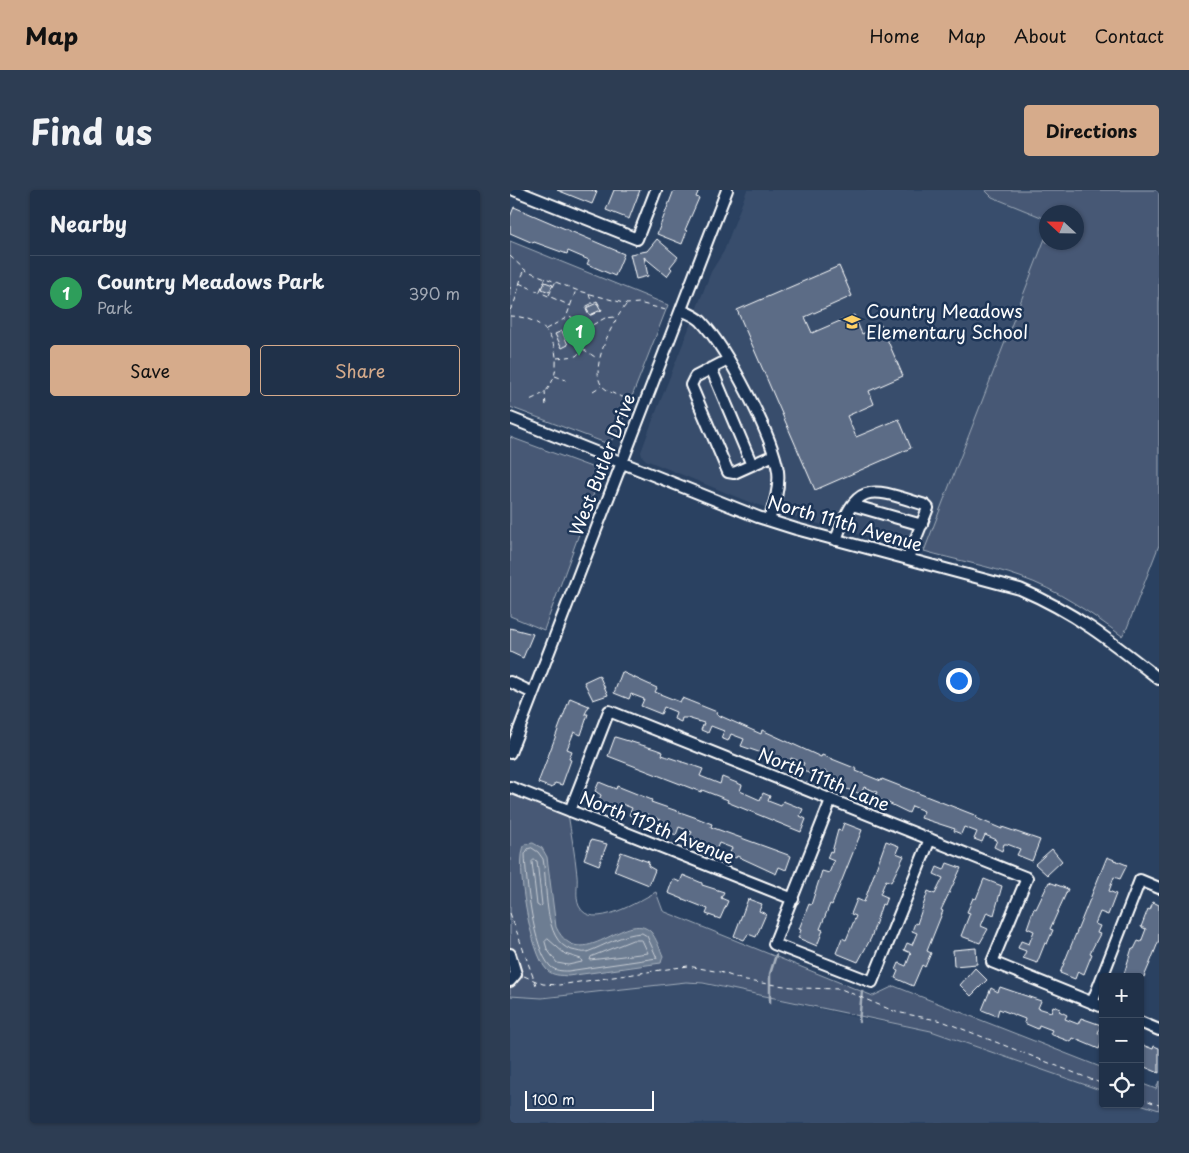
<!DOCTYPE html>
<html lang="en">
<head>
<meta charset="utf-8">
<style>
  :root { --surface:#203149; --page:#2d3d53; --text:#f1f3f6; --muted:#a2a9b4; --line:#3d4c61; --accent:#d6ab8b }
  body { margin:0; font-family:"Playpen Sans",sans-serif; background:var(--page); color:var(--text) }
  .controls { position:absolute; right:15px; bottom:15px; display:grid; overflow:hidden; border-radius:5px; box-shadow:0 1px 4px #0004 }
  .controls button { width:45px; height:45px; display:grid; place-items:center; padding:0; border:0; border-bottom:1px solid var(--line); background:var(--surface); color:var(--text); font:25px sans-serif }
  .compass { position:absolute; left:529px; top:15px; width:45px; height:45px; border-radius:50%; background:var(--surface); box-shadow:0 1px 4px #0004; rotate:292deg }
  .scale { position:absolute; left:15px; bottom:12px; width:129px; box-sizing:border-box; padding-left:5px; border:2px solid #fff; border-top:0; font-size:14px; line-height:18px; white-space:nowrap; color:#fff; -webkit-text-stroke:4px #1d3557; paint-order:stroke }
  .you { position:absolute; left:448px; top:490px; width:18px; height:18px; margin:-12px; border:4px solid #fff; border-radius:50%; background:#1a73e8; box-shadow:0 0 0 8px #1a73e833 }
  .badge { display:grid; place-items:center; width:32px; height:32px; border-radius:50%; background:var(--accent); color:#fff; font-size:16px; font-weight:700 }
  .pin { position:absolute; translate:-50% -41px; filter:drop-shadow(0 1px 2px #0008) }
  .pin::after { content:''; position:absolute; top:26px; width:18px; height:15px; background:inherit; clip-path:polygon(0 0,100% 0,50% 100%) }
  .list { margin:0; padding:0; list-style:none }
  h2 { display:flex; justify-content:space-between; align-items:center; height:65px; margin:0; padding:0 20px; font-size:21px }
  h2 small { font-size:16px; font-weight:400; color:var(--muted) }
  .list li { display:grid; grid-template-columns:32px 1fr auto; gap:15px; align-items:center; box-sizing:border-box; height:75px; padding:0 20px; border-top:1px solid var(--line) }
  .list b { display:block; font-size:19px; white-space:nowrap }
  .list p { margin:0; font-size:16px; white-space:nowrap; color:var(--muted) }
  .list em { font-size:16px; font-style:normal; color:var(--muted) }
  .actions { display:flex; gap:10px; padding:15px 20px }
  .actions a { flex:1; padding:11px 0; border:1px solid var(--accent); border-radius:5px; text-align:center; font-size:18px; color:var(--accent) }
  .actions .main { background:var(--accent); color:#111 }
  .icon { flex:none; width:28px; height:28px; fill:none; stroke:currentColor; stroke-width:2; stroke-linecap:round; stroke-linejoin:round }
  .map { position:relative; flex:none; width:649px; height:933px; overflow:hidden; border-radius:5px }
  header { display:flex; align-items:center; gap:30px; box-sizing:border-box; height:70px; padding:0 25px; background:var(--accent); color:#111 }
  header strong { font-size:24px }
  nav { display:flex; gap:28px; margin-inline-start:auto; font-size:18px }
  .intro { display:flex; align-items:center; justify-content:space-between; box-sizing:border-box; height:120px; padding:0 30px }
  h1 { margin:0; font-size:35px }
  .button { padding:12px 22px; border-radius:5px; background:var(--accent); color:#111; font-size:18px; font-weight:700 }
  main { display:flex; gap:30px; padding:0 30px }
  aside { flex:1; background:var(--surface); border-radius:5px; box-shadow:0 1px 4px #0004 }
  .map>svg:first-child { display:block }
  .built { fill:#394e6c }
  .green { fill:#465975; stroke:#a2acba }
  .water { fill:#6d7d92; stroke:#a7b1be }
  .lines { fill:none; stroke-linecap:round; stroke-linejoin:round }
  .shore { stroke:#c5cbd3; stroke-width:1 }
  .stream { stroke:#a7b1be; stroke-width:2.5 }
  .building { fill:#5b6c86; stroke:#fff }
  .minor-casing { stroke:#fff; stroke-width:14 }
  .path { stroke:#fff; stroke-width:1; stroke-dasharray:5 4; stroke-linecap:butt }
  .minor { stroke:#1d3557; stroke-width:10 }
  .labels { text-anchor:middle; stroke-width:5; stroke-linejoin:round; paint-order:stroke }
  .poi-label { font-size:18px; fill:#fff; stroke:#1d3557; text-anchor:start }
  .street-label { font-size:18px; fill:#fff; stroke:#1d3557 }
</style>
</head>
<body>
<header>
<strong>Map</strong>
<nav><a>Home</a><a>Map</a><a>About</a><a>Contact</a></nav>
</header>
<div class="intro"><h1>Find us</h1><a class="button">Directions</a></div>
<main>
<aside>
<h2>Nearby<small></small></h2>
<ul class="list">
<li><span class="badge" style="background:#2e9e5b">1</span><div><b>Country Meadows Park</b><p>Park</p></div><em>390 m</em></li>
</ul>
<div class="actions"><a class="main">Save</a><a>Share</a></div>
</aside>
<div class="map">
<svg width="649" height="933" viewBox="0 0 649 933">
  <rect width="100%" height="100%" fill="#2a4161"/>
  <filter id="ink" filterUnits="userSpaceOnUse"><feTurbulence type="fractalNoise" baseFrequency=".02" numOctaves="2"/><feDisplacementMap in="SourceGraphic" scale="10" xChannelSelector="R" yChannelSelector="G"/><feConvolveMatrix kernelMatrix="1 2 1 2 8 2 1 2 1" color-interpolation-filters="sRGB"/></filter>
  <g filter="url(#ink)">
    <path class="built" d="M237,0h238l7,7 54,22v17l-122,315 -102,-26 -73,-23 -103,-42 -4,-4 -1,-4 10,-27 60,-153 13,-21z
      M176,792l51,8 118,27 76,14 172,60v13h37l19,6v13h-649v-127l32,2z"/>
    <path class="green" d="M475,0h174v355l-32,83 -5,8c-33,-24 -64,-46 -102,-59 -31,-11 -65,-17 -96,-26l122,-315v6h30v-30h-30v7l-54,-22z
      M0,51l158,64 -52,132 -9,6 -4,-1 -93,-35z
      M0,247l92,34 -58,159 -34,-14z
      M0,600l58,23c3,21 7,41 9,62 1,10 -2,22 2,31 12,26 61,-6 77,-14l7,19 210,85 21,-10 209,82v23l-172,-60 -228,-48 -17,-1 -144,16 -32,-2z
      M649,891v29l-19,-6v-21l16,6z"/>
    <path class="water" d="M23,653l9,5 5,9 9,70c25,51 71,-20 95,5 5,6 9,17 12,24l-2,7 -93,13c-8,-1 -15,0 -21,-6 -16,-16 -33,-107 -22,-126z"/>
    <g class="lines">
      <path class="shore" d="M22,658l6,4 5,7c5,25 -1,83 29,91 5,1 10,3 15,2 19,-7 35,-18 55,-19l5,3 10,22 -89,13c-6,0 -13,0 -18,-5 -17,-18 -24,-86 -25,-112l3,-5z
        M24,670l3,1 5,44 -2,2 -3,-2 -5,-43z
        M38,749l17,15 16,5 1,3 -14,3 -11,-2 -10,-14 -2,-7z
        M123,750h9l6,13 -58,7 1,-3z"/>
      <path class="stream" d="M260,813v-29l6,-19
        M349,832l3,-31"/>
    </g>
    <path class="building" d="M47,0h34l6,2 -5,12z
      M104,0h26l-11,29 -23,-9z
      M164,0h25l-3,7 3,1 -14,32 2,1 -5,13 -25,-10z
      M4,17l110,47 -9,22 -28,-12 2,-4 -21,-9 -1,3 -33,-12 -1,1 -23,-10v-16z
      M147,49l21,18 -8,10 2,2 -5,7 -23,-19 4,19 -12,3 -6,-25 17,-3z
      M329,76l13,30 -47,21 7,16 42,-18 8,19 19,-9 22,51 -34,15 5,13 -27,12 9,21 43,-18 12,29 -96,42 -78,-180z
      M35,92l8,3 -4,7 -7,-3z
      M87,113l4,7 -11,5 -4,-7z
      M52,141l6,14 -6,3 -7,-14z
      M0,438l23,6 -10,24 -13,-6z
      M112,482l35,16 -2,4 25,10 2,-4 35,14 -1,2 45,20 1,-4 59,27 1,-2 35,14 -1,2 25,10 1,-2 95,37 -1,2 26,11v-2l38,13 -8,21 -15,-6 3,-6 -13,-5h-3l-2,7 -8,-4 3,-7 -12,-5 -3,7 -8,-3 3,-7 -13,-5 -3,7 -7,-3 1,-2 -34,-11 3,-7 -12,-5 -3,7 -27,-13 -1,2 -7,-3 3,-7 -13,-5 -3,7 -20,-7 3,-6 -20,-10 -3,7 -20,-8 3,-7 -13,-5 -2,7 -8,-3 1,-2 -41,-14 3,-7 -13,-5 -3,7 -7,-3 3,-7 -13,-5 -3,7 -7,-3 3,-7 -17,-5h-5l-1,4 -7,-3 2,-7 -12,-5 -3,7 -20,-8 3,-7 -13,-5 -2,5 -15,-6z
      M89,485l9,20 -15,5 -9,-18z
      M60,508l19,8 -4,8h3l-7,21 -7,-3 -7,17 5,2 -3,8 2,1 -9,25 -7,-2 -3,5 -14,-5z
      M105,547l40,12 8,3 -1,3 41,14 -3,7 20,8 2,-7 20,8 -2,6 20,9 3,-7 7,3 -2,5 13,5 2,-5 20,8 -3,7 6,3 -5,13 -74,-30 1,-2 -26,-10 -1,2 -93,-36z
      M89,592l17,7 1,-3 35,14 -1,2 46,16 15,6 -1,3 80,29 -5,14 -7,-3 -3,7 -39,-18 -1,2 -7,-3 3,-7 -13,-5 -3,7 -20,-8 1,-2 -8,-3 3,-5 -13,-5 -3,8 -18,-8 3,-7 -14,-6 -2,5 -16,-4 3,-7 -13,-5 -3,7 -18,-7 3,-8 -6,-4z
      M334,633l18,7 -30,75 -2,-1 -10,25 3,1 -6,16 -19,-8 3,-8 -2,-1 10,-25 2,1 11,-34 7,2 5,-12 -7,-3 3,-7 2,1 6,-22 3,1z
      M81,650l16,4 -8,21 -15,-6z
      M376,651l13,5 -3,7 8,3 -13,26 -5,-2 -6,14 7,3 -3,8 -2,-1 -11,34 -13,24 -22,-9 6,-15 4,2 10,-24 -5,-2 6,-15 7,3z
      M542,659l10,12 -15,14 -12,-11z
      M111,662l28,10 -1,4 7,4 -6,15 -35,-14z
      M597,667l20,8 -7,14 -6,-2 -5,14 7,3 -8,21 -8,-3 -5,12 5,2 -3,7 3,1 -10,19 2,1 -8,20 -6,-3 -3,8 -15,-6z
      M437,673l14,5 -20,42 2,1 -16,40 4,2 -6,14 -3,-2 -9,21 -18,-8 3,-7 -2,-1 3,-7 7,3 5,-13 -7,-3 3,-7 5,2 5,-12 -5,-2 3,-8 2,1 11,-33 7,3 8,-16 -9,-4 3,-7 7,3z
      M173,685l19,8v2l22,7 -3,6 7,3 -8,18 -14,-5 2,-5 -40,-16 5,-14 7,3z
      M474,689l18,7 -8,29 -7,-3 -6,14 7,3 -8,14 -19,-7 9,-23 -3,-1 6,-14 3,1z
      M539,692l19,7 -18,40 3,1 -6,14 -2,-1 -8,20 -14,-5 3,-7 -8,-3 3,-7 8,3 5,-13 -7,-3 7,-20 2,1z
      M238,709l14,5 -3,7 7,3 -10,23 -8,-3 -4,6 -10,-4z
      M643,712l6,3v35l-9,23 -6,14h-21l9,-29 2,1 4,-8 3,1 5,-13 -5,-2 7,-18 2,1z
      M466,758l1,16 -23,2 -1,-16z
      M465,778l12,12 -16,16 -11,-11z
      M490,797l41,14 -3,7 13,4 2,-6 8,3 -2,2 8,4 -2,4 13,5 3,-6 20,7 -3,8 5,1v6l-4,9 -26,-11 -2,4 -21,-8 2,-4 -13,-5 -1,4 -14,-6 1,-4 -26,-10 -2,7 -15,-6 9,-22 7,4z
      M630,854l13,5 1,-3 5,2v25l-19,-8z"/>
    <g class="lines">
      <g class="minor-casing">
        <path id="minor" d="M4,0l123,49 19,-49
          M171,120c7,3 15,6 20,11 26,28 71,113 77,150 2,17 -4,34 -9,49
          M218,170l-33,17 -4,8 37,87 6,1 40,-18
          M201,178l41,97
          M0,228l248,99 38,12 224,60c56,24 92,53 139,90
          M342,315l70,20
          M326,350c21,-61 35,-52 89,-35l3,3 -20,50
          M0,492l23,11
          M0,563l217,-563
          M0,597l283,112
          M321,610l-57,144 98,38 58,-143
          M60,621l39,-100 418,167 -35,84 111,45
          M0,764l6,20 -6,7
          M582,813l48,-123 19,8
          M630,832l19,8"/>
      </g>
      <path class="path" d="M0,66l15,14 51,20 51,14 12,-1 27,7
        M9,93l52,23
        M0,97v2
        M30,101l6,-14
        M79,104l3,10
        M39,105l7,-14
        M87,111l5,9 -13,6 -4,-9z
        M116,115c-12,14 -39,65 -23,82 8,7 19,10 29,13
        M0,120c9,-12 7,-27 15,-40
        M0,126c10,0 21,3 30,9 19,14 22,50 5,67 -5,4 -12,6 -17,9
        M36,139l20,-11 10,-28
        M75,139l20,-11 10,-1
        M73,159l15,10
        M47,168l19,-2c17,-14 9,-34 -9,-41
        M45,186l11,4
        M35,201l1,17
        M83,201l8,-5
        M0,723l26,72
        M14,786l19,8 16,1 129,-19 32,6 26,9 54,7 41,1 55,23 46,9 161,63
        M630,908l19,7"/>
      <use href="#minor" class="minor"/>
    </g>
  </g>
  <defs>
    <g id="school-bare" transform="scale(1.35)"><path d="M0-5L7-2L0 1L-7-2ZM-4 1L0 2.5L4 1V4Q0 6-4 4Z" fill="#ffd166" stroke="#1d3557" stroke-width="2.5" paint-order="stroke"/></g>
  </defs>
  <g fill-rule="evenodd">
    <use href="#school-bare" x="342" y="132"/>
  </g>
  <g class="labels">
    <g class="poi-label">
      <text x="356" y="128">Country Meadows<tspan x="356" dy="21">Elementary School</tspan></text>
    </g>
    <g class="street-label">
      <text transform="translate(93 275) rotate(-69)" y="6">West Butler Drive</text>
      <text transform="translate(335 334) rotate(16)" y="6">North 111th Avenue</text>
      <text transform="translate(314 590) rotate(22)" y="6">North 111th Lane</text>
      <text transform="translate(147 638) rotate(22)" y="6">North 112th Avenue</text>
    </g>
  </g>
</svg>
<div class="controls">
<button>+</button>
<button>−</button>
<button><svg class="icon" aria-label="locate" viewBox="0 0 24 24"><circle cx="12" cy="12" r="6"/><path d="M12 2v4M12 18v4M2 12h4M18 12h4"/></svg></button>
</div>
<svg class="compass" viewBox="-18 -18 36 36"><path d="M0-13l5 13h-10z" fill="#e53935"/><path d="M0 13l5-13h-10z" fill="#a2a9b4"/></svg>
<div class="scale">100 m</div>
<div class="you"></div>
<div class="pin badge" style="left:69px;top:166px;background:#2e9e5b">1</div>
</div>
</main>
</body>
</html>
